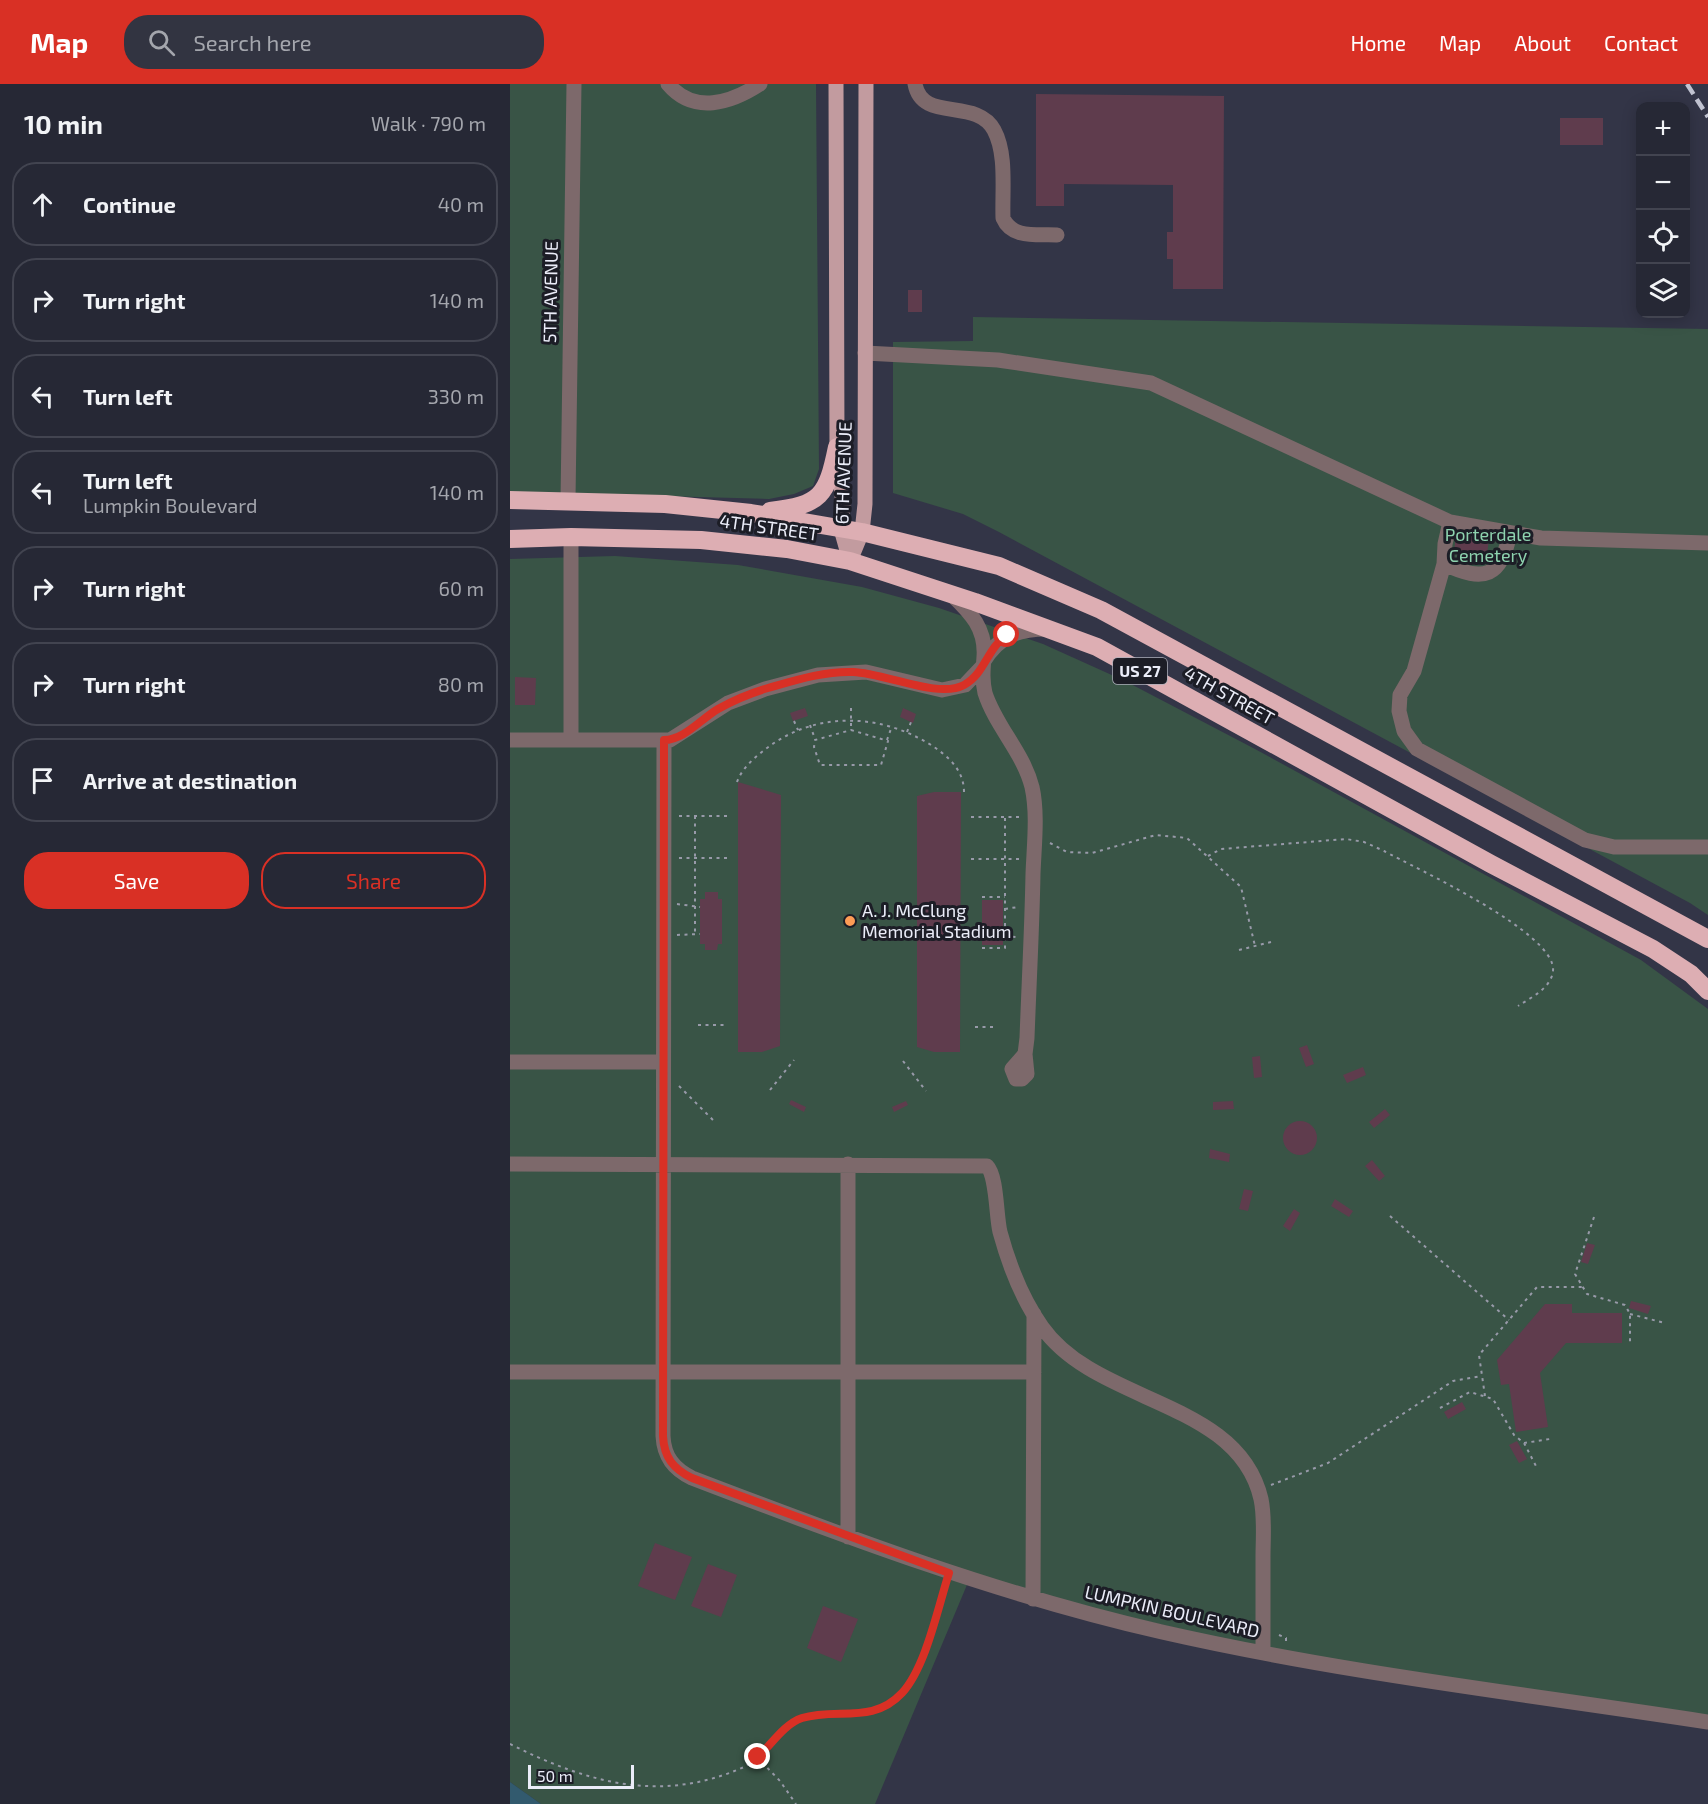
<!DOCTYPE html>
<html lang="en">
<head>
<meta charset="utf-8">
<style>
  :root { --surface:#262835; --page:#323441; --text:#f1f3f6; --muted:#a4a6ad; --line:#424450; --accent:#d93025 }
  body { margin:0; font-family:"Exo 2",sans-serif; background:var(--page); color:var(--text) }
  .controls { position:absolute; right:18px; top:18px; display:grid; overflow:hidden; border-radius:12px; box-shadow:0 3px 15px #0003 }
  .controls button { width:54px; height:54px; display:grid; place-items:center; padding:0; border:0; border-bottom:2px solid var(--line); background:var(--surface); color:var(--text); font:30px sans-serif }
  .scale { position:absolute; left:18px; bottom:15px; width:106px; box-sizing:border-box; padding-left:6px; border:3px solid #ebedf9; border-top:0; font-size:16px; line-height:21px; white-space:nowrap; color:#ebedf9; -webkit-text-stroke:4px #1c1d26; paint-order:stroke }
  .stop { position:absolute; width:18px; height:18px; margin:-14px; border:4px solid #d93025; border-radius:50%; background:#fff }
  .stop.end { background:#d93025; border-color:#fff; box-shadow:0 2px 6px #0008 }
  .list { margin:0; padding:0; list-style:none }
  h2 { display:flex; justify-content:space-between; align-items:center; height:78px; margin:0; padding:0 24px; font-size:26px }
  h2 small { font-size:20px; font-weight:400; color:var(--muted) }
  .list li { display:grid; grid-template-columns:39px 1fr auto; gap:18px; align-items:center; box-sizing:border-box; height:84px; margin:0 12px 12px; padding:0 12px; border:2px solid var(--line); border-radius:24px }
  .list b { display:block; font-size:22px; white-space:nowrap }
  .list p { margin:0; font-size:20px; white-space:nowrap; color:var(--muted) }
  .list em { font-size:20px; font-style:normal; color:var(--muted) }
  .actions { display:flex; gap:12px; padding:18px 24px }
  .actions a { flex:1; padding:14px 0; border:2px solid var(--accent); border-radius:24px; text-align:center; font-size:21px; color:var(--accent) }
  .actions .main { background:var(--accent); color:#fff }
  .icon { flex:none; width:33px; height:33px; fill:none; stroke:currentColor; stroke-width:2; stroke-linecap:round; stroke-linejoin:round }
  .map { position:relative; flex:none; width:1198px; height:1720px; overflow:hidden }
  header { display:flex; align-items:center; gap:36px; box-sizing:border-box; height:84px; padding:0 30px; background:var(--accent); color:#fff }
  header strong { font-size:28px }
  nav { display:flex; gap:33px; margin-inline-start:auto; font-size:21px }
  .search { width:420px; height:54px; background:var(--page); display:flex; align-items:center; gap:15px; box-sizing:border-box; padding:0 21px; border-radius:24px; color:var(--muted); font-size:22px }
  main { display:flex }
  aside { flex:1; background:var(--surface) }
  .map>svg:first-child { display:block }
  .green { fill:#395446 }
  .water { fill:#325a6e }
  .building { fill:#5f3c4d }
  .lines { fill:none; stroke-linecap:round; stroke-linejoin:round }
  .path { stroke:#989aa9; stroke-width:2; stroke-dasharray:3 4.5; stroke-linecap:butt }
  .minor { stroke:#7d696b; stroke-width:15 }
  .major { stroke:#c29b9f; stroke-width:15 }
  .highway { stroke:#ddaeb3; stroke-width:18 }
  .rail { stroke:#c1c3d1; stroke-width:4.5; stroke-dasharray:12 6; stroke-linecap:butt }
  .route { stroke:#d93025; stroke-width:8 }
  .poi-dot { fill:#fd9c55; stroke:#1c1d26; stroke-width:2 }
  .labels { text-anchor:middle; stroke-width:6; stroke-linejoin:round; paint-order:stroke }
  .shield { fill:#1c1d26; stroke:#adafba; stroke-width:1.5 }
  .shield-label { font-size:16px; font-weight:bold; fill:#ebedf9 }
  .street-label { font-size:18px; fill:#ebedf9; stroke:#1c1d26 }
  .park-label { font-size:18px; fill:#8ed3af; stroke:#1c1d26 }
  .poi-label { font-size:18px; fill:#ebedf9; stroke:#1c1d26; text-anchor:start }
</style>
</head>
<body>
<header>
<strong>Map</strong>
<div class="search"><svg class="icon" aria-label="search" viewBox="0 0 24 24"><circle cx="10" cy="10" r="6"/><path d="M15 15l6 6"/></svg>Search here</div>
<nav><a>Home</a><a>Map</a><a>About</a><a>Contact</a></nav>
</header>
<main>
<aside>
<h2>10 min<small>Walk · 790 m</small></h2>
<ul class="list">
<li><svg class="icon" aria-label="ahead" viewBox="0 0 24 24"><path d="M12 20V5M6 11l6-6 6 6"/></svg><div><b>Continue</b></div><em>40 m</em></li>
<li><svg class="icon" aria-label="right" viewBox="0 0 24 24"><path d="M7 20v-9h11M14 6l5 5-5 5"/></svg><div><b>Turn right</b></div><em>140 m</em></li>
<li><svg class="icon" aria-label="left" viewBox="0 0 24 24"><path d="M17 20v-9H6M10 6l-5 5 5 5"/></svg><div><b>Turn left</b></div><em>330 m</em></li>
<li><svg class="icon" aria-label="left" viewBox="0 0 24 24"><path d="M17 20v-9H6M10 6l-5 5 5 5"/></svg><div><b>Turn left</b><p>Lumpkin Boulevard</p></div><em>140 m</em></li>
<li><svg class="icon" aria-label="right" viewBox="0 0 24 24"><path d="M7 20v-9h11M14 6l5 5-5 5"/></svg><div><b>Turn right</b></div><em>60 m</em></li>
<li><svg class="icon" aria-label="right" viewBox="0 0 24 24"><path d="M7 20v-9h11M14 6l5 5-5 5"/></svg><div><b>Turn right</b></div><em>80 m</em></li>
<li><svg class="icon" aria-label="arrive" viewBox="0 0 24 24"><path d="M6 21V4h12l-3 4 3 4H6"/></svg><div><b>Arrive at destination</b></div></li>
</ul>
<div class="actions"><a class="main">Save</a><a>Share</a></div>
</aside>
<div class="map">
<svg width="1198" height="1720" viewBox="0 0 1198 1720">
  <rect width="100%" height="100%" fill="#333547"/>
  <path class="green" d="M0,0h306l3,385 -6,17 -19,8 -25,5 -259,-7z
    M463,233l735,12v586l-18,-12 -691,-371 -36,-18 -70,-21v-151l80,-1z
    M105,472l123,9 124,22 77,21 104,36 82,37 130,68 386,211 67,49v713l-364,-55 -375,-87 -94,224h-334l-31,-22v-1223z"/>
  <path class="water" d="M0,1698l31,22h-31z"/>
  <path class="building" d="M526,10l188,2 -1,193h-50v-30h-6v-27h6v-47l-109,-1v22h-28z
    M1050,34h43v27h-43z
    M398,206h14v22h-14z
    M946,450l33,4 -2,18 -33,-3z
    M5,593l21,1 -1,27h-20z
    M295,624l3,8 -15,5 -3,-8z
    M393,624l13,6 -3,9 -13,-6z
    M228,698l43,13 -1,251 -18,6h-24z
    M424,708h27l-1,260h-26l-17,-5v-251z
    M195,808h13v7h4v45h-4l-1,6h-12v-6h-5v-45h5z
    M472,816h21v45h-21z
    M797,961l7,19 -8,3 -7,-19z
    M750,972l2,21 -8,1 -2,-21z
    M853,983l3,8 -19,8 -4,-8z
    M281,1016l15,7 -2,5 -15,-8z
    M396,1017l2,4 -14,7 -2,-5z
    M723,1017l1,8 -21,1v-8z
    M875,1025l5,6 -16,13 -5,-6z
    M773 1054a17 17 0 1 1 34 0a17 17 0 1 1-34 0Z
    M700,1065l20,5 -1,8 -20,-4z
    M862,1076l13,16 -6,5 -14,-15z
    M734,1105l9,2 -5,20 -9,-2z
    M825,1115l18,12 -4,6 -18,-11z
    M784,1125l6,4 -10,18 -7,-5z
    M1077,1159l8,2 -7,19 -7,-2z
    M1121,1217l20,5 -3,8 -19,-6z
    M1035,1220h27v9h50v30h-56l-26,30 8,54 -32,5 -7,-48 -8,1 -4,-25z
    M952,1318l4,7 -18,10 -4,-7z
    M1007,1357l10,18 -8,4 -10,-18z
    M145,1459l37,14 -17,43 -37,-14z
    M198,1480l29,11 -16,42 -30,-11z
    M313,1522l35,13 -17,43 -34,-14z"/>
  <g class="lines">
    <path class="path" d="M341,624v22
      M284,637l4,9
      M300,641l5,14
      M341,646l37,11 -7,24h-61l-6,-18 1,-7z
      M397,648l4,-10
      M377,656l5,-14
      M227,698c5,-14 18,-25 30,-34 49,-37 113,-35 164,-3 17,11 33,25 33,47
      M169,732h51
      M185,732v118
      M461,733h49
      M540,759l17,9 25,1 64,-18 31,3 54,49 14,59
      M698,772l13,-7 125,-10 18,3 20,9c31,17 173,82 169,120 -2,17 -21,26 -35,35
      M169,774h51
      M461,775h48
      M472,813h23
      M167,820l23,3
      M495,825l13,-2
      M167,851l23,-1
      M495,852l11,1
      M472,864h23v-131
      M729,866l32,-8
      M188,941h26
      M465,943h21
      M393,977l23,30
      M169,1002l37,37
      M260,1006l24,-30
      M880,1132l119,104
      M1084,1133l-19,57 12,20 38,11 5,9v30
      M1120,1230l35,9
      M975,1312l-6,-41 58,-68h46
      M930,1324l30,-16 23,7 21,36 10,8 26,-4
      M1014,1359l13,25
      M761,1401l57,-22 125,-82 29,-5
      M769,1551l7,3v4
      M0,1660c78,39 151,60 234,23 21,-13 33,-36 55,-47 17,-9 44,-4 63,-7 58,-9 68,-82 84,-129
      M247,1673l23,24 16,23"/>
    <path class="minor" d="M158,0c26,31 63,19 92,0
      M405,0c7,39 61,13 79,46 13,24 8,60 9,88 9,21 34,16 54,17
      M355,269l133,7 153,23 299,139 91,16 167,5
      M58,416l6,-416
      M940,438l-5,22 -1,20c41,19 57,13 66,-31
      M934,480l-30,107 -14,24 -1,16 5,20 13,18 168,91 29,7h94
      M442,511c19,18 34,34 32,62 -1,13 -2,23 1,36 11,34 38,59 47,94 6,27 2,59 1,87 -1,54 -4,109 -6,164l-2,16 -13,15 4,10h6l5,-5 -2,-20
      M474,577c15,-25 34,-32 63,-32
      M0,656h160l58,-37 37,-14 53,-14 48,-3 76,18 23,-5 17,-18
      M61,656v-203
      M154,656l-1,696c1,21 11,33 29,42 154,59 308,117 470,154 180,41 364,62 546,90
      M0,978h153
      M0,1080l477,2c10,10 9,50 13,66 9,33 22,67 42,95 55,78 196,72 219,172 4,19 2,39 2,58 0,32 0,64 0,96
      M0,1288h524
      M338,1453v-373
      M523,1515l1,-285"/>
    <path class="major" d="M326,0l1,363 6,59 -2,23 9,32
      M340,477l12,-29 3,-28 1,-420"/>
    <path class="highway" d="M0,416l155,4 86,9 111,19 137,34 102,44 607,329
      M260,427c51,-6 57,-15 67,-64
      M0,455l61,-2 130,3 86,9 63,12 125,41 122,45 394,217 162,85 38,25 17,17"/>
    <path class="rail" d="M1177,0l21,33"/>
  </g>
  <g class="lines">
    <path class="route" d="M248,1673c13,-12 26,-33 44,-39 35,-11 70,7 100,-25 24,-26 36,-86 47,-120l-257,-95c-19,-9 -28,-21 -29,-42l1,-696c20,0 37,-21 54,-31 16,-9 33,-16 50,-21 28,-8 56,-17 85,-16 32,1 85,27 111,13 21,-11 23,-37 43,-50"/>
  </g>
  <circle class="poi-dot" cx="340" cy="837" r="6"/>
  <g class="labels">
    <rect class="shield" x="603" y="574" width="54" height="26" rx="4.5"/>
    <g class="shield-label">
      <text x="630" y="593">US 27</text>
    </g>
    <g class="street-label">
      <text transform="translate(41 208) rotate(-89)" y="6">5TH AVENUE</text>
      <text transform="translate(334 389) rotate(-88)" y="6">6TH AVENUE</text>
      <text transform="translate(259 444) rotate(8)" y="6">4TH STREET</text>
      <text transform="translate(719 612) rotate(29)" y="6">4TH STREET</text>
      <text transform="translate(662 1528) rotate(13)" y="6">LUMPKIN BOULEVARD</text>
    </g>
    <g class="park-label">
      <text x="978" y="457">Porterdale<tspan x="978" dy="21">Cemetery</tspan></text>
    </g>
    <g class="poi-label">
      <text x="352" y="833">A. J. McClung<tspan x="352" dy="21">Memorial Stadium</tspan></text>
    </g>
  </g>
</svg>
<div class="controls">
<button>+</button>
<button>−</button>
<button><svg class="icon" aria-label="locate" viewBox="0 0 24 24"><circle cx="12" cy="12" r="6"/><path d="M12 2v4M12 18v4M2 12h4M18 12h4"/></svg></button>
<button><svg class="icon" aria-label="layers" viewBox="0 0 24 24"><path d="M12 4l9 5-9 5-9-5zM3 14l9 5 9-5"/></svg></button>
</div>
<div class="scale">50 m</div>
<div class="stop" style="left:497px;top:551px"></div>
<div class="stop end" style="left:248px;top:1673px"></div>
</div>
</main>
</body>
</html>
